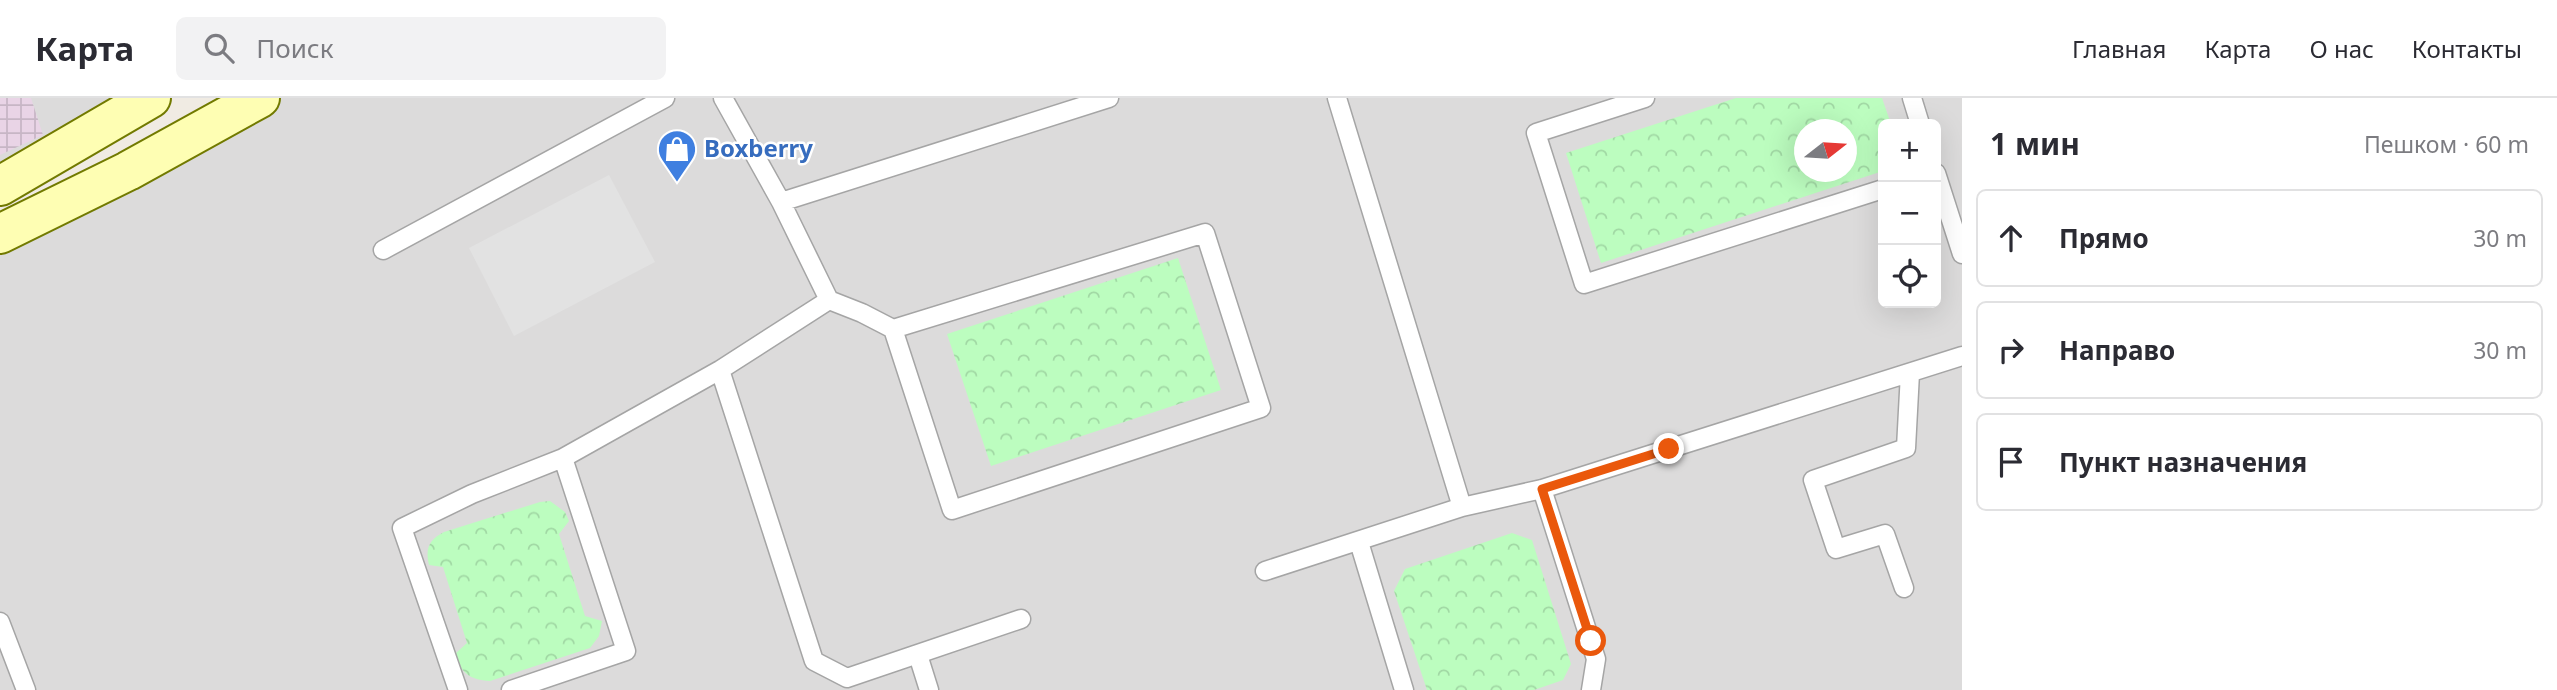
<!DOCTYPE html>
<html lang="ru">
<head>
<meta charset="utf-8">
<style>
  :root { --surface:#fff; --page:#f2f2f3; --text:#2b2b33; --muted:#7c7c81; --line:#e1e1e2 }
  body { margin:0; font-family:"Noto Sans",sans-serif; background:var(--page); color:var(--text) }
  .controls { position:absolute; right:21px; top:21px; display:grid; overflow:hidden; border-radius:10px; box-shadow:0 7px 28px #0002 }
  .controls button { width:63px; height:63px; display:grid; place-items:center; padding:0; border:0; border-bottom:2px solid var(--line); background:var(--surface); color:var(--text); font:35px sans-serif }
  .compass { position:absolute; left:1794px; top:21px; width:63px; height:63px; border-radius:50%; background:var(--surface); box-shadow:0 7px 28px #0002; rotate:73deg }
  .stop { position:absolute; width:21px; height:21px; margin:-16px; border:5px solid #ea580c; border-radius:50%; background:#fff }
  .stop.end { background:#ea580c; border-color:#fff; box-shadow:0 2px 7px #0008 }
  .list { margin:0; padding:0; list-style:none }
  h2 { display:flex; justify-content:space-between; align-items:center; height:91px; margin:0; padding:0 28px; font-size:30px }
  h2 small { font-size:23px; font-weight:400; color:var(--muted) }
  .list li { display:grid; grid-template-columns:46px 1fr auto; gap:21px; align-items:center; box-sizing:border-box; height:98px; margin:0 14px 14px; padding:0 14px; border:2px solid var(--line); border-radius:10px }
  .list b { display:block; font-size:26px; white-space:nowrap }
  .list em { font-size:23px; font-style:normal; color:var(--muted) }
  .icon { flex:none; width:38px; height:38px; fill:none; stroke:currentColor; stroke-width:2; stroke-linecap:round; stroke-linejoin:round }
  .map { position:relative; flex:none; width:1962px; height:592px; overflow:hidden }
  header { display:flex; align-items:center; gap:42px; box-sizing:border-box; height:98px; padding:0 35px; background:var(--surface); border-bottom:2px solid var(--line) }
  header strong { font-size:33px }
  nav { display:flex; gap:38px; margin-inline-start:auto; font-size:24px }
  .search { width:490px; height:63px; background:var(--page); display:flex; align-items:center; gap:18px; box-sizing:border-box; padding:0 24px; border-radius:10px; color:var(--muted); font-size:26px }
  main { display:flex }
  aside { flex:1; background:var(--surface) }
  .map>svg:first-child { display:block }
  .residential { fill:#dcdbdb; fill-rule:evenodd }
  .industrial { fill:url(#industrial-grid) }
  .park { fill:url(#park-crowns); fill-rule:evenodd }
  .parking { fill:#e2e2e2 }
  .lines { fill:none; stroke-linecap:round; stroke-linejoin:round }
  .service-casing { stroke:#a5a5a5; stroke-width:21 }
  .secondary-casing { stroke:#727a00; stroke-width:42 }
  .service { stroke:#fff; stroke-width:18 }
  .secondary { stroke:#fefeb3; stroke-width:38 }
  .route { stroke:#ea580c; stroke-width:9 }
  .labels { text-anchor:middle; stroke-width:5; stroke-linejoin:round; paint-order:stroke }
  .shop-label { font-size:24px; font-weight:bold; fill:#366cbe; stroke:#fff; text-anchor:start }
</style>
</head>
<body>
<header>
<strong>Карта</strong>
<div class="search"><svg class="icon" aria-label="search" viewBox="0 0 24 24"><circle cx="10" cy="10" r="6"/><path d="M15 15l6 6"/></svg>Поиск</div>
<nav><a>Главная</a><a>Карта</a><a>О нас</a><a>Контакты</a></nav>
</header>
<main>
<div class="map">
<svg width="1962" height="592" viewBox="0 0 1962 592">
  <defs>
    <pattern id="industrial-grid" width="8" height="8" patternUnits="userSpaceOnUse" patternTransform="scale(1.75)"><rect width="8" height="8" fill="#e9d4e6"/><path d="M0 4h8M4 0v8" fill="none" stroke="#c7b6c5"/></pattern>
    <pattern id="park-crowns" width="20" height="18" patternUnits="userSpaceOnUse" patternTransform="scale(1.75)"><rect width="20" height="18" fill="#bcfdbf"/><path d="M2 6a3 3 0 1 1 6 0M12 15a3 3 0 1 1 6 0" fill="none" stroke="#a1d8a4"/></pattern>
  </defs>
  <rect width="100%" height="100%" fill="#f0ebe3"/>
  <path class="residential" d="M0,0h117l-117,68z
    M260,0h1702v592h-1962v-456zM1883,26h53v179h-53zM1804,32h42v42h-42z"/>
  <path class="industrial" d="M0,0h31l12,37 -43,20z"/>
  <path class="park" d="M1736,0h146l9,26h-8v47l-282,92 -35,-110zM1804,32h42v42h-42z
    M1178,160l43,132 -230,76 -44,-132z
    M550,403l15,11 4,9 -10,13 26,82 17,5 -3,15 -9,12 -100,33c-20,-1 -30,-8 -34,-28l11,-10 -24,-76 -14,-2c-4,-17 0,-25 15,-33l96,-30z
    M1512,435l20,7 39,124 -8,16 -29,10h-107l-33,-99 11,-22z"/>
  <path class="parking" d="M609,77l46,87 -141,74 -45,-88z"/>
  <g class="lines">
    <g class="service-casing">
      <path id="service" d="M723,0l58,104 328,-104
        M1337,0l125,409
        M1645,0l-109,35 48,151 299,-95
        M1912,0l8,26
        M1936,75l26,81
        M781,104l48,98 33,13 31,16
        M1205,135l56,175 -309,102 -59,-181z
        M383,152l282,-152
        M720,272l94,291 33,17 174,-59
        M563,360l157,-88 109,-70
        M1542,391l54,170 -5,31
        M1359,444l45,148
        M1265,473l197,-64 80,-18 420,-133
        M1904,490l-19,-54 -49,15 -23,-69 93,-32 4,-75
        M0,524l26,68
        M918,557l11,35
        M458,592l-56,-162 70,-34 91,-36 63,193 -115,39"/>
    </g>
    <g class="secondary-casing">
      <path id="secondary" d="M0,88l151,-88
        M0,136l128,-63 132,-73"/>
    </g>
    <use href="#service" class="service"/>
    <use href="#secondary" class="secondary"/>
  </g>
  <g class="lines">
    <path class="route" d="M1591,543l-49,-152 127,-40"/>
  </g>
  <defs>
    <g id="shop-pin" transform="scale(2.0125)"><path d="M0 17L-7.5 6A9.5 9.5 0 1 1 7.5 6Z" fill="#3f7fe0" stroke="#fff"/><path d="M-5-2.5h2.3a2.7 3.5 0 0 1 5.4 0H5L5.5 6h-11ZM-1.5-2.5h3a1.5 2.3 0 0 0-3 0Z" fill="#fff"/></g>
  </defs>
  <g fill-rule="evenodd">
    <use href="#shop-pin" x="677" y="51"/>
  </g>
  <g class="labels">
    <g class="shop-label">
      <text x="704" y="59">Boxberry</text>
    </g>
  </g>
</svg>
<div class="controls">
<button>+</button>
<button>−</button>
<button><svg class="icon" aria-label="locate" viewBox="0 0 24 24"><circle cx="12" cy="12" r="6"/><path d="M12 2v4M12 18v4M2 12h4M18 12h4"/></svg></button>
</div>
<svg class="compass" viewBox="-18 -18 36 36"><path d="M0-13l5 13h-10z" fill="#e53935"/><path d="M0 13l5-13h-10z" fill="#7c7c81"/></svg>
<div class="stop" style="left:1591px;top:543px"></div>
<div class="stop end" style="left:1669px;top:351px"></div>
</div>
<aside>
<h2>1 мин<small>Пешком · 60 m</small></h2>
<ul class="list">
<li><svg class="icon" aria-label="ahead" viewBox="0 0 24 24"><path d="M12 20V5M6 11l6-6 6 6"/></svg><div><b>Прямо</b></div><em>30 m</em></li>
<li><svg class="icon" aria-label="right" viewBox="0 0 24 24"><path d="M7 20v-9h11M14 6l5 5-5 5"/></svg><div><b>Направо</b></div><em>30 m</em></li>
<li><svg class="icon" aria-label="arrive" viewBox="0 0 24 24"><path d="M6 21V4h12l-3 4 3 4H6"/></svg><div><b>Пункт назначения</b></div></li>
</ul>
</aside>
</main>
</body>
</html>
